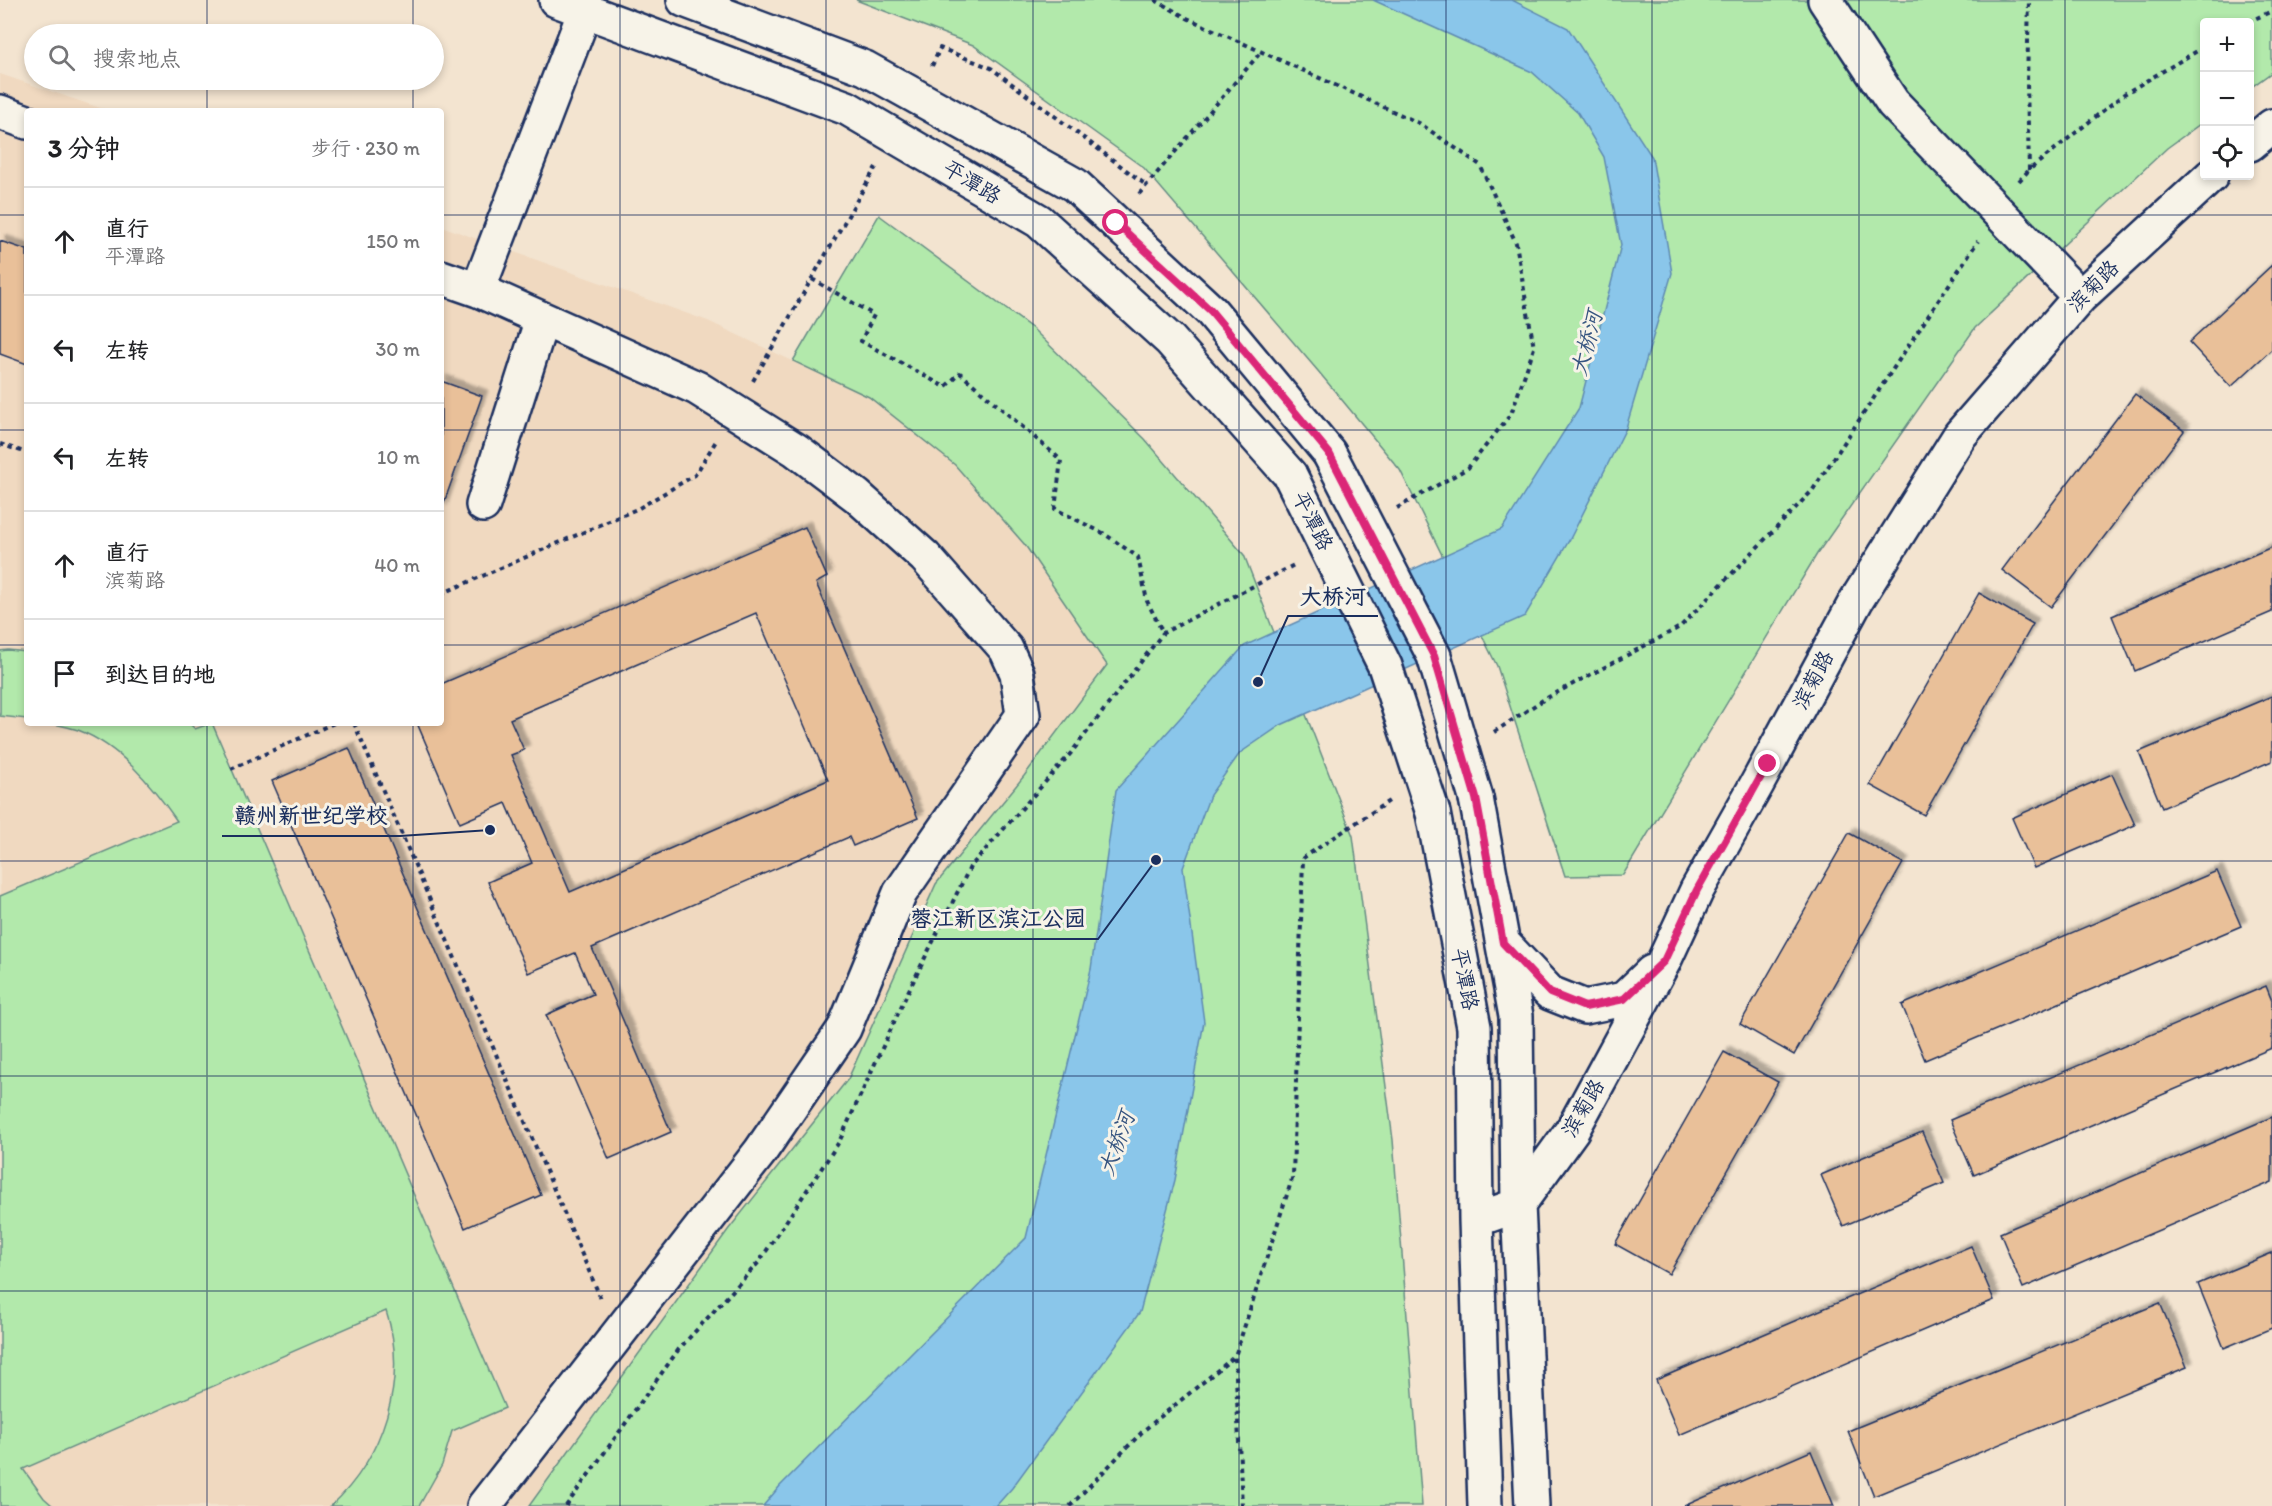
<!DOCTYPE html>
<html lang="zh">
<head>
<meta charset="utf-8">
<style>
  :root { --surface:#fff; --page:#f6f6f6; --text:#202124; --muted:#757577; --line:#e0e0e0 }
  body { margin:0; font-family:Itim,"LXGW WenKai TC",sans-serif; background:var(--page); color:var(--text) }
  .controls { position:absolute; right:18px; top:18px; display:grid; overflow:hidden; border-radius:6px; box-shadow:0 3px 9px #0003 }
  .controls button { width:54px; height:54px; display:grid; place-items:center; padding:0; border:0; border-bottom:2px solid var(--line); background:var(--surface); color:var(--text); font:30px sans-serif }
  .stop { position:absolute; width:18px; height:18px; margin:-14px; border:4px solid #db2777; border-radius:50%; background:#fff }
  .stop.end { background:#db2777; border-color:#fff; box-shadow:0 2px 6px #0008 }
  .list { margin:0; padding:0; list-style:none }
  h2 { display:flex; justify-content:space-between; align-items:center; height:78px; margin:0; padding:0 24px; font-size:26px }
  h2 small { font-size:20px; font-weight:400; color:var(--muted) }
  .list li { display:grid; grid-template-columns:39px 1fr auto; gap:18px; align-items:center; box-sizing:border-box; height:108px; padding:0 24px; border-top:2px solid var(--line) }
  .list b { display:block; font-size:22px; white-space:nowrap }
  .list p { margin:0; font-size:20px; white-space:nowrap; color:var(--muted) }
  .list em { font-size:20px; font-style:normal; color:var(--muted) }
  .icon { flex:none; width:33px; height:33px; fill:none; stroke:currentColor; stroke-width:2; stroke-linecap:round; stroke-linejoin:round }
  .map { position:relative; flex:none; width:2272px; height:1506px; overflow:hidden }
  .search { position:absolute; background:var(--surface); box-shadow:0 3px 9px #0003; left:24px; top:24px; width:420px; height:66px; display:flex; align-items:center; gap:15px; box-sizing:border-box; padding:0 21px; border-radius:33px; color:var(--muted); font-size:22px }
  .panel { position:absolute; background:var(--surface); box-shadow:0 3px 9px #0003; left:24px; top:108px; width:420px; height:618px; border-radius:6px }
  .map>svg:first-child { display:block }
  .built { fill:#f0d9c0 }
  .green { fill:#b2e9ab; stroke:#668c84; stroke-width:1.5 }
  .water { fill:#8ac6ea; stroke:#5e8ab2; stroke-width:1.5 }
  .building { fill:#e9c099; stroke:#1b2f5e; stroke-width:1.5; fill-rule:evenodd; filter:url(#shadow) }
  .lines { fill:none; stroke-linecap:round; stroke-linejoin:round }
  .minor-casing { stroke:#1b2f5e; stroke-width:38 }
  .path { stroke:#1b2f5e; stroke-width:4; stroke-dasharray:4.5 4.5; stroke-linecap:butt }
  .minor { stroke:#f7f3e8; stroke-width:33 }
  .minor-bridge-casing { stroke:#1b2f5e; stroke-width:38; stroke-linecap:butt }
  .minor-bridge { stroke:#f7f3e8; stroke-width:33 }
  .route { stroke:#db2777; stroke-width:8 }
  .grid { fill:none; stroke:#1b2f5e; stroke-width:1.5; stroke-opacity:0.55 }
  .labels { text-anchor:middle; stroke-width:6; stroke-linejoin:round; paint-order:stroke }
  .street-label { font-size:21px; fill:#1b2f5e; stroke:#f7f3e8 }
  .water-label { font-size:22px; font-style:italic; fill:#375581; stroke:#f7f3e8 }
  .leader { fill:none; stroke:#1b2f5e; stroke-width:2 }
  .callout-dot { fill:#1b2f5e; stroke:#f7f3e8; stroke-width:2 }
  .callout-label { font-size:22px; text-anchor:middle; font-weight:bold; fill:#1b2f5e; stroke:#f7f3e8; stroke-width:6; stroke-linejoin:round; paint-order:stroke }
</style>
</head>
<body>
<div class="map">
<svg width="2272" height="1506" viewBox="0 0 2272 1506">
  <defs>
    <filter id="shadow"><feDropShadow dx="5.5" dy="-5.5" stdDeviation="1.5" flood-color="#0004"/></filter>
  </defs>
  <rect width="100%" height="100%" fill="#f3e4d0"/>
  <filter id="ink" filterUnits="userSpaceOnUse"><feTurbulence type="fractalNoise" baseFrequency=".0167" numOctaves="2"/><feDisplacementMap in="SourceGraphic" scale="12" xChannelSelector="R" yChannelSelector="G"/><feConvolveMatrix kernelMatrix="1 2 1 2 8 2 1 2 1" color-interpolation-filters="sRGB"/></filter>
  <g filter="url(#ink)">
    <path class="built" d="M0,74l109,37h-82v612h414v-497l267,95 161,76 86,68 70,80 83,120 -84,111 -88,108 -88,195 -120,151 -199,276h-529z"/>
    <path class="green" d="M856,0h1416v72l-22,16v-66h-46v99l-37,27 -192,180 -158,226 -194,321 -58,1 -68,-210 -97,-196 -82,-99 -174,-203 -171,-123z
      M879,215l154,114 112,110 99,116 109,281 40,304 29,366h-893l199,-276 120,-151 88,-195 88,-108 83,-111 -82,-120 -70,-80 -86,-68 -76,-36z
      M8,650l19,2v67l-27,-3v-65z
      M50,723h139l6,6 17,-6 293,685 -53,23 -10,34 -23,41h-88c52,-48 78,-126 55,-195l-363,158 21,29 9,8h-53v-610l177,-75c-25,-36 -57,-75 -99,-91 -9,-3 -19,-5 -28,-7z"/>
    <path class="water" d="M1373,0h139l56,28 84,129 20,116 -46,155 -56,111 -45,77 -244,109 -41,28 -30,42 -27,73 21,154 -29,158 -35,132 -128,176 -16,18h-233l17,-20 246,-248 65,-269 25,-179 128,-144 258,-117 77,-121 42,-163 -17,-88 -26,-44 -46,-41z"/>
    <path class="building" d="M0,241l27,9v114l-27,-10z
      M2272,265v84l-41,38 -42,-45z
      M441,381l41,15 -41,115z
      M2135,394l49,37 -133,176 -49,-37z
      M805,527l22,50 -11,6 102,235 -65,28 -4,-9 -257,111 79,184 -62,27 -63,-144 47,-21 -18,-41 -47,20 -40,-91 44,-19 -26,-60 -46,20 -43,-100h24v-39zM756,613l72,167 -258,112 -59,-137 13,-5 -14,-31z
      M2272,547v65l-137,59 -23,-55z
      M1979,593l54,31 -109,191 -54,-30z
      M2272,696v65l-110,47 -23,-56z
      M349,748l192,447 -76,33 -193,-447z
      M2112,774l23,51 -101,43 -22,-50z
      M1849,833l54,30 -109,192 -54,-31z
      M2217,871l24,55 -316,134 -23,-55z
      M2266,986l6,15v47l-298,127 -24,-55z
      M1724,1052l54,30 -109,192 -54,-30z
      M2272,1117v65l-249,106 -23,-55z
      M1922,1132l22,51 -101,43 -22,-51z
      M1971,1246l23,54 -315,135 -23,-55z
      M2272,1253v75l-48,20 -26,-64z
      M2160,1303l27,64 -313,129 -26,-65z
      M1811,1451l23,55h-150z"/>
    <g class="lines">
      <g class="minor-casing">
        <path id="minor" d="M556,0l291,108 192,113 131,119 120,135
          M684,0l181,68 210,117 136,126 118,142
          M1825,0l68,103 187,194
          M0,112l27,10
          M2250,144l22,-18
          M441,277l37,13 107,-279
          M478,290l219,98 99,62 61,46 68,61 81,92 11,24 6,42 -123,178 -56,136 -84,123 -276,354
          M483,505l59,-186
          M1476,798l40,218 2,189 14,301
          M1433,813l41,214 2,193 9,286
          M1503,943l47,50 35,14 39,-8 28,-27
          M1476,1220l42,-15 55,-76 91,-168 33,-71 60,-106 99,-183 104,-166 120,-138 131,-121"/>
      </g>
      <path class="path" d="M1155,0l32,18 232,105 61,42 36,78 18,105 -23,66 -43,54 -71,40
        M2248,22l24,-11
        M932,66l8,-18 51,20 155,117
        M2029,170l-2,-87 2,-83
        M2019,181l10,-11 95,-76 80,-47
        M1139,194l122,-142
        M812,279l62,36 -13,26 84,46 15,-14 101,87 -6,49 48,24 35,24 9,44 16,32
        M753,381l123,-214
        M0,444l27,9
        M441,594l198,-86 56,-33 21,-34
        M354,723l247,576
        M1494,732l49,-32 137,-73 132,-136 166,-250
        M231,769l103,-46
        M566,1506l113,-157 80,-87 80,-120 68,-148 63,-127 101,-114 92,-120 133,-69
        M1070,1506l73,-75 91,-74
        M1242,1506l-7,-150 58,-180 10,-318 89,-59"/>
      <use href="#minor" class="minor"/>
      <g class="minor-bridge-casing">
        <path id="minor-bridge" d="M1329,453l105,203 42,142
          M1290,475l95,191 48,147"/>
      </g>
      <use href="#minor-bridge" class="minor-bridge"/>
    </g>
  </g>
  <g class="lines" filter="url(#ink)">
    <path class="route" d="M1116,223l95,88 118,142 105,203 42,142 27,145 47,50 35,14 39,-8 40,-38 33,-71 71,-126"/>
  </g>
  <path class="grid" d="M207,0v34M413,0v34M620,0v1506M826,0v1506M1033,0v1506M1239,0v1506M1446,0v1506M1652,0v1506M1859,0v1506M2065,0v1506M207,80v31M413,80v31M0,215h27M441,215h1831M0,430h27M441,430h1831M0,645h27M441,645h1831M207,723v783M413,723v783M0,861h2272M0,1076h2272M0,1291h2272"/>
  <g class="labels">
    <g class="street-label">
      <text transform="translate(972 182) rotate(31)" y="7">平潭路</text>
      <text transform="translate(2093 286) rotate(-45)" y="7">滨菊路</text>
      <text transform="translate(1313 521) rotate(63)" y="7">平潭路</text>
      <text transform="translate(1813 680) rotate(-62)" y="7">滨菊路</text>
      <text transform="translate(1465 979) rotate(79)" y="7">平潭路</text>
      <text transform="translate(1583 1108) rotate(-60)" y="7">滨菊路</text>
    </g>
    <g class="water-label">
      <text transform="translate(1586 343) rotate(-75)" y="8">大桥河</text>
      <text transform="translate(1116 1143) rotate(-70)" y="8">大桥河</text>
    </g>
  </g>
  <path class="leader" d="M1258 682L1288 616H1378M490 830L400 836H222M1156 860L1098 939H898"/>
  <g class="callout-dot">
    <circle cx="1258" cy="682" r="6"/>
    <circle cx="490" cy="830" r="6"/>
    <circle cx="1156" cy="860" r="6"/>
  </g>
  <g class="callout-label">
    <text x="1333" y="604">大桥河</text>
    <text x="311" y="823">赣州新世纪学校</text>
    <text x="998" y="926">蓉江新区滨江公园</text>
  </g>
</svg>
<div class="controls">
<button>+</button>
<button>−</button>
<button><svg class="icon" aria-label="locate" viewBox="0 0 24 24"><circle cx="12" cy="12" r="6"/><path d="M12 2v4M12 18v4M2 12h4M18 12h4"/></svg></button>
</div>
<div class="stop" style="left:1116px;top:223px"></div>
<div class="stop end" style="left:1768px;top:764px"></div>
<div class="search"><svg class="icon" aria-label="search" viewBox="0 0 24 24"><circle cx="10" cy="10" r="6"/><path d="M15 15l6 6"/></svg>搜索地点</div>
<section class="panel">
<h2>3 分钟<small>步行 · 230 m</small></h2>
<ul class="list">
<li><svg class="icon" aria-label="ahead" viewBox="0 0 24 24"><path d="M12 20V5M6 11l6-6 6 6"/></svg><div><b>直行</b><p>平潭路</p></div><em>150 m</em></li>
<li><svg class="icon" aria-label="left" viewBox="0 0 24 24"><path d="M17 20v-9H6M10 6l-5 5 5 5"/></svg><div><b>左转</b></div><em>30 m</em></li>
<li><svg class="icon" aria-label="left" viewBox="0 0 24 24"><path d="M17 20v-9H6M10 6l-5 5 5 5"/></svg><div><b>左转</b></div><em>10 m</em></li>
<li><svg class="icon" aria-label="ahead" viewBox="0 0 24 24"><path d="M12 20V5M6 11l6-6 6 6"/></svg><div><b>直行</b><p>滨菊路</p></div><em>40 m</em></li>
<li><svg class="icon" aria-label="arrive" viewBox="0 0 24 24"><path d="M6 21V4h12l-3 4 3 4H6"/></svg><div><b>到达目的地</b></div></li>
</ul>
</section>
</div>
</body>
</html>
